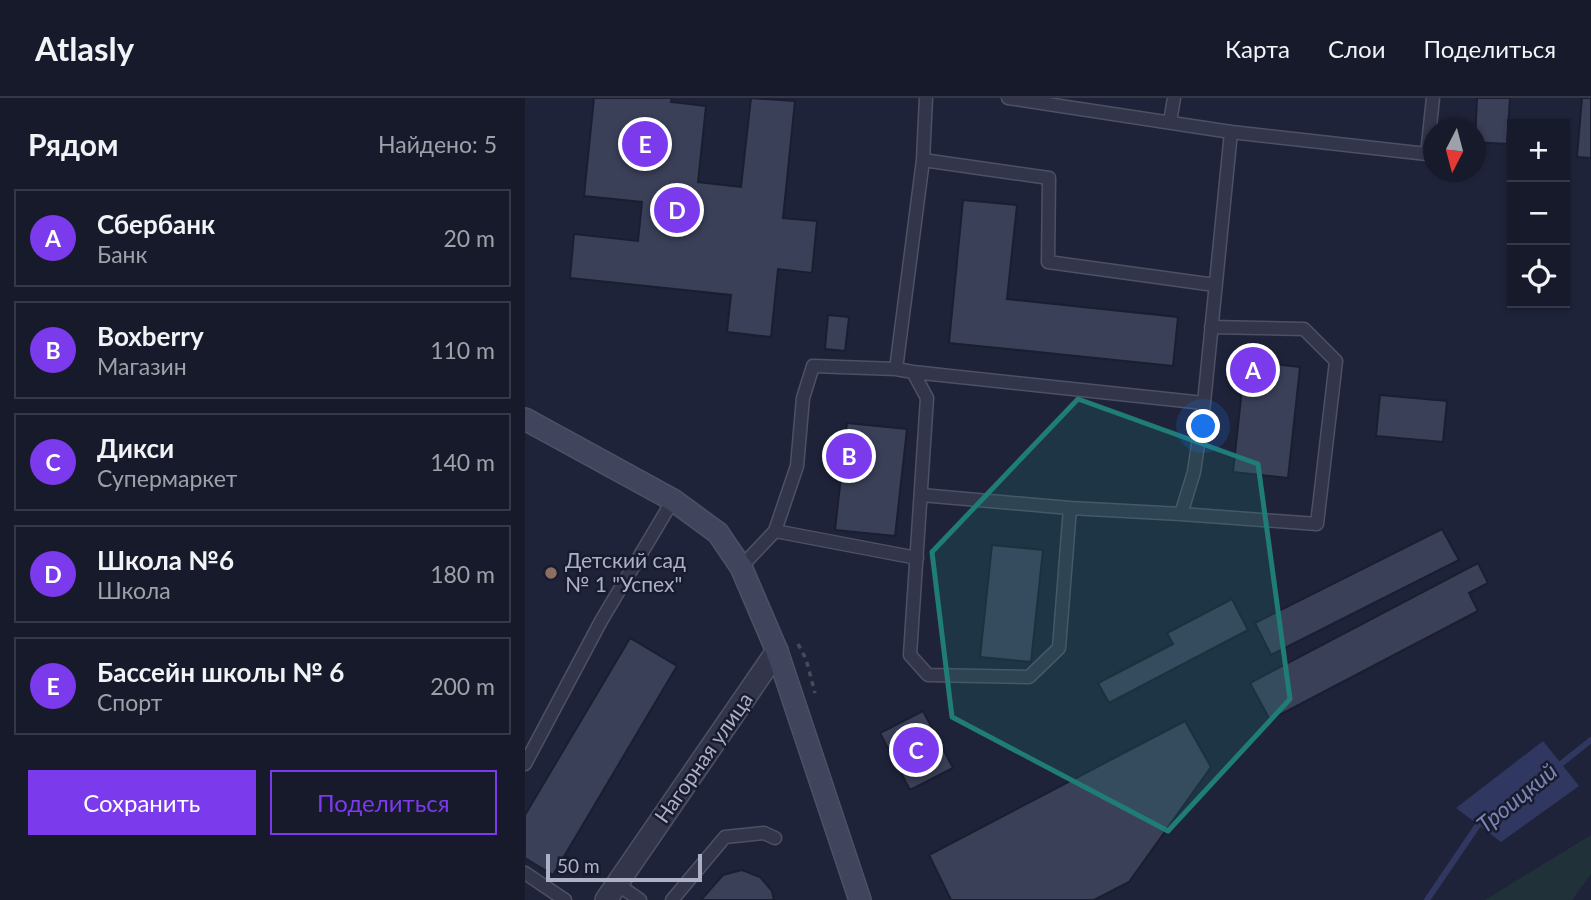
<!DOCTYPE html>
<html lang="ru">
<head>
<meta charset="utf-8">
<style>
  :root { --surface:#171a2b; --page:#202333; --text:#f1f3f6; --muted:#9ea1a9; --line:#363847; --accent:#7c3aed }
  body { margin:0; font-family:Lato,sans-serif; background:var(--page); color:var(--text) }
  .controls { position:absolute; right:21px; top:21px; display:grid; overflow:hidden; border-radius:0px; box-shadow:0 2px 5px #0004 }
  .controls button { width:63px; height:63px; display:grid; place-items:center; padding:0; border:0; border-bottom:2px solid var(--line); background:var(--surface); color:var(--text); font:35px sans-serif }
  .compass { position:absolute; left:898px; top:21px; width:63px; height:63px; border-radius:50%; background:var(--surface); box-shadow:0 2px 5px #0004; rotate:186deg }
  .scale { position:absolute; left:21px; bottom:18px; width:156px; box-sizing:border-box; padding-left:7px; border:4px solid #adb0c6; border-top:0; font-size:19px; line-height:24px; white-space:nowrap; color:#adb0c6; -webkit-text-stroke:5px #181c2e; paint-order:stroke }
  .you { position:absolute; left:679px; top:329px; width:24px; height:24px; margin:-18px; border:5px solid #fff; border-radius:50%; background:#1a73e8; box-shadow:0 0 0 10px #1a73e833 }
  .badge { display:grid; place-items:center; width:46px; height:46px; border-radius:50%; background:var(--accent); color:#fff; font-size:23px; font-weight:700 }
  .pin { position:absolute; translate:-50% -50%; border:4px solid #fff; box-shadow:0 2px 7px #0006 }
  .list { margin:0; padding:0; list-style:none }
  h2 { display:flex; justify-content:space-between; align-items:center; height:91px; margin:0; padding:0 28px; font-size:30px }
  h2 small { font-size:23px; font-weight:400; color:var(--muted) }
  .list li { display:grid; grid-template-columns:46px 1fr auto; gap:21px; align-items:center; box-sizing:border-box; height:98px; margin:0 14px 14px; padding:0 14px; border:2px solid var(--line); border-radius:0px }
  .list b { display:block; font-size:26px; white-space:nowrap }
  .list p { margin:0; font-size:23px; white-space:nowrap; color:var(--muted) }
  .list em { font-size:23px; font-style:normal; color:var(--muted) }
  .actions { display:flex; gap:14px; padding:21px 28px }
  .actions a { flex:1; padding:16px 0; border:2px solid var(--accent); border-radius:0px; text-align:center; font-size:24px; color:var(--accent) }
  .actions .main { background:var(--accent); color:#fff }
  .icon { flex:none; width:38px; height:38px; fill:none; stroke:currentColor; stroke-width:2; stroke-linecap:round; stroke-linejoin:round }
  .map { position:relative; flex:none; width:1066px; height:802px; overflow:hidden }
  header { display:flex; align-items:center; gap:42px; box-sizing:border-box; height:98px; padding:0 35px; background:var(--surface); border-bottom:2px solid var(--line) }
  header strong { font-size:33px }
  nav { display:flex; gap:38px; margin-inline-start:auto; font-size:24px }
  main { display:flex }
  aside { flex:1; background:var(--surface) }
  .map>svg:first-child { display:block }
  .green { fill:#21313a }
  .water { fill:#303760 }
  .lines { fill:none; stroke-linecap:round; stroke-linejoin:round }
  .stream { stroke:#303760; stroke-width:6 }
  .building { fill:#3b4059; stroke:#1a1e30; stroke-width:2 }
  .lane-casing { stroke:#4d5164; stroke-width:15 }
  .street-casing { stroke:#4d5164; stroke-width:24 }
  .secondary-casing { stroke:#4d5164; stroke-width:24 }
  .path { stroke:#3f4e58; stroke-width:3.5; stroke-dasharray:5 5; stroke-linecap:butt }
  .lane { stroke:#33364a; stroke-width:12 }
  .street { stroke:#33364a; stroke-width:21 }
  .secondary { stroke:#41445d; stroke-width:21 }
  .marked { fill:#1f7c77; fill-opacity:0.2; stroke:#1f7c77; stroke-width:5; stroke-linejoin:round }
  .education-dot { fill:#8d6e63; stroke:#181c2e; stroke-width:2.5 }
  .labels { text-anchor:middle; stroke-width:5; stroke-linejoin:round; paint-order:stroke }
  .poi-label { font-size:21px; fill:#adb0c6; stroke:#181c2e; text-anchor:start }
  .street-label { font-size:21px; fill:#adb0c6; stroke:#181c2e }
  .water-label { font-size:23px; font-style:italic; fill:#7b85b5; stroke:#181c2e }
</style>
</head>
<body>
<header>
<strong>Atlasly</strong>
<nav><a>Карта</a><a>Слои</a><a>Поделиться</a></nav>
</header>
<main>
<aside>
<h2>Рядом<small>Найдено: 5</small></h2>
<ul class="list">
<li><span class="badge">A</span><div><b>Сбербанк</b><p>Банк</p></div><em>20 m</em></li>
<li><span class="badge">B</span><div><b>Boxberry</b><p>Магазин</p></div><em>110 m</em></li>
<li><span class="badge">C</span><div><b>Дикси</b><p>Супермаркет</p></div><em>140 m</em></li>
<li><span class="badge">D</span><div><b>Школа №6</b><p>Школа</p></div><em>180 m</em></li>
<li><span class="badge">E</span><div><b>Бассейн школы № 6</b><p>Спорт</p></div><em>200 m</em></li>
</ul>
<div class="actions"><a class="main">Сохранить</a><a>Поделиться</a></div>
</aside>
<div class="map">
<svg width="1066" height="802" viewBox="0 0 1066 802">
  <rect width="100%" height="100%" fill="#1f2339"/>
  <path class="green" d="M1066,737v39l-19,26h-87z"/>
  <path class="water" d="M1018,643l36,45 -78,56 -45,-34z"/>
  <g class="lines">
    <path class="stream" d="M1032,669l34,-27
      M902,802l51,-75 5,-4"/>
  </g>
  <path class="building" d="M69,0h78l-1,4 35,4 -8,76 43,5 10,-89 44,3 -12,117 34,3 -5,52 -34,-4 -7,68 -44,-5 4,-37 -161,-17 4,-44 64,7 4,-39 -58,-6z
    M952,0h33l-3,46 -32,-2z
    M1057,0h9v60l-14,-1z
    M438,102l54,5 -10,94 171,18 -5,49 -224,-23z
    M303,217l21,2 -4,34 -20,-2z
    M720,263l55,6 -12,111 -55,-6z
    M855,297l67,6 -4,41 -67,-6z
    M322,325l60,6 -12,107 -60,-6z
    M917,431l17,31 -188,95 -16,-32z
    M467,447l51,5 -12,112 -51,-5z
    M953,465l10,20 -19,10 9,18 -208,109 -20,-37z
    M707,501l16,31 -139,73 -11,-20 75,-39 -6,-11z
    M105,540l47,28 -124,209 -28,-17v-43z
    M398,613l30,57 -43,22 -30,-57z
    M660,623l26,46 -82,115 -35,18h-143l-22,-45z
    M217,772l18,7 12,14 2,9h-73l22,-25z"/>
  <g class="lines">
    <g class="lane-casing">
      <path id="lane" d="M483,0l223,34 196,22 6,-56
        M645,24l4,-24
        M398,62l126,18 -1,84 167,23
        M371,271l17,3 14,26 -17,257 18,20 101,2 30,-29 11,-140 -149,-13
        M388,274l291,31 -10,69 -13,42 -111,-6
        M679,305l27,-271
        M656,416l136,10 19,-163 -32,-32 -93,-2
        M250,433l142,27
        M216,469l34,-36 22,-65 6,-68 10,-32 83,3 27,-209 3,-62
        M0,666l76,-143 72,-121
        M0,775l40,27
        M92,786l23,16
        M147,802l53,-63 39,-4 11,5"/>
    </g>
    <g class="street-casing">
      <path id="street" d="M81,802l171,-249"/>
    </g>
    <g class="secondary-casing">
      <path id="secondary" d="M0,321l148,81 45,33 23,34 36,84 83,249"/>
    </g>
    <path class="path" d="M273,546l8,15 9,34"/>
    <use href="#lane" class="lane"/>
    <use href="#street" class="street"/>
    <use href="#secondary" class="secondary"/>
  </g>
  <path class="marked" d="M553,301l180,65 32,235 -122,132 -216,-114 -20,-165z"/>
  <circle class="education-dot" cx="26" cy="475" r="7"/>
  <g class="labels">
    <g class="poi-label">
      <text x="40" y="470">Детский сад<tspan x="40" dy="24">№ 1 "Успех"</tspan></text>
    </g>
    <g class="street-label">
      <text transform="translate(179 660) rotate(-55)" y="7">Нагорная улица</text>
    </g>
    <g class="water-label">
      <text transform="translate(992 700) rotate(-39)" y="8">Троицкий</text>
    </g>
  </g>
</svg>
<div class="controls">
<button>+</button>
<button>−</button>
<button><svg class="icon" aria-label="locate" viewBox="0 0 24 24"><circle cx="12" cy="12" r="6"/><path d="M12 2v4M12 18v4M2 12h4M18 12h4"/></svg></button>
</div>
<svg class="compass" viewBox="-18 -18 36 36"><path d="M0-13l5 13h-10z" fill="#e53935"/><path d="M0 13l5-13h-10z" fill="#9ea1a9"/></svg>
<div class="scale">50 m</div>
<div class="you"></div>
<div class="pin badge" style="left:728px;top:272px">A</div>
<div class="pin badge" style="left:324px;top:358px">B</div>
<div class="pin badge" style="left:391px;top:652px">C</div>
<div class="pin badge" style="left:152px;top:112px">D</div>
<div class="pin badge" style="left:120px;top:46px">E</div>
</div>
</main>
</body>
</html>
